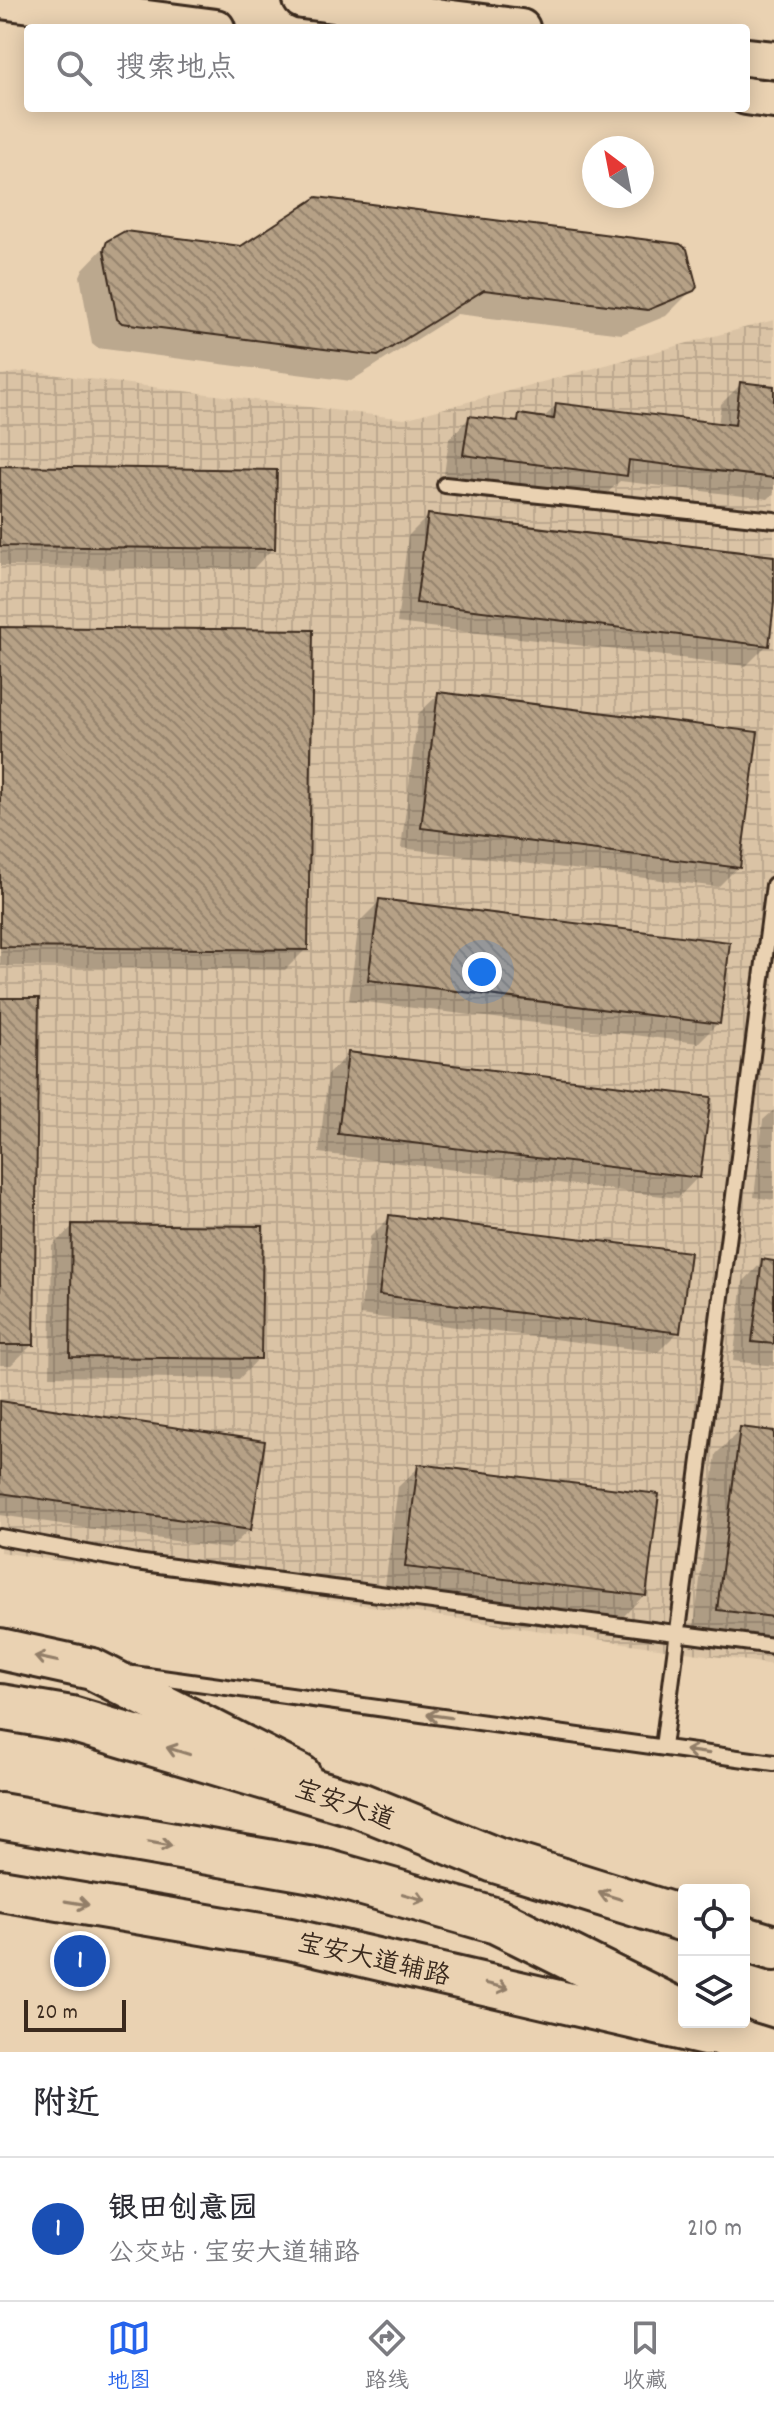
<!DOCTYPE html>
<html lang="zh">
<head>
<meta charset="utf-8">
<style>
  :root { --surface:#fff; --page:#f2f2f3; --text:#2b2b33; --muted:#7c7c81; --line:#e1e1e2; --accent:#2563eb }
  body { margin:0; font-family:Dekko,"LXGW WenKai TC",sans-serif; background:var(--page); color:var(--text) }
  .controls { position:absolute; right:24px; bottom:24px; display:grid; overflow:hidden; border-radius:8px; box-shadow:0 4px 20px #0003 }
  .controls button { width:72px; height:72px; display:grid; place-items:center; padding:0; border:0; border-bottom:2px solid var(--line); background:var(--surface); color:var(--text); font:40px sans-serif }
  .compass { position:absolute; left:582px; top:136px; width:72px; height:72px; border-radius:50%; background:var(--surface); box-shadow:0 4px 20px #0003; rotate:328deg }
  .scale { position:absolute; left:24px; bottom:20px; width:102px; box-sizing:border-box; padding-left:8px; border:4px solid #3b2a1e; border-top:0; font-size:22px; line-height:28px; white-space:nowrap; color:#3b2a1e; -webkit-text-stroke:6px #ead2b2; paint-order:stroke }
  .you { position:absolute; left:482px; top:972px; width:28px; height:28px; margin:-20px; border:6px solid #fff; border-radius:50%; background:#1a73e8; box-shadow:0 0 0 12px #1a73e833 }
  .badge { display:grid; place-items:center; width:52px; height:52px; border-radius:50%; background:var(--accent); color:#fff; font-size:26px; font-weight:700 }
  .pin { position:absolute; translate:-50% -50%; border:4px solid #fff; box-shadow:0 2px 8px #0006 }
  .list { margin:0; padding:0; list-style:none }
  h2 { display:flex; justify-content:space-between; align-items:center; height:104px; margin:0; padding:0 32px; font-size:34px }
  h2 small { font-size:26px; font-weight:400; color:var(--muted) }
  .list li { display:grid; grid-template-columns:52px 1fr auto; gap:24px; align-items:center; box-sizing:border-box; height:144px; padding:0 32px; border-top:2px solid var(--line) }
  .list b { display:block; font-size:30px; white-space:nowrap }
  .list p { margin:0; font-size:26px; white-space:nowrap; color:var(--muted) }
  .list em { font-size:26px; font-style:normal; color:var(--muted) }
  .icon { flex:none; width:44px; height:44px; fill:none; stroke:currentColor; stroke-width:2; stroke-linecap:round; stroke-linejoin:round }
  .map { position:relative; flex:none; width:774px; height:2052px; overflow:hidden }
  .search { position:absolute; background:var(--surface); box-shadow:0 4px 20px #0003; left:24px; right:24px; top:24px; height:88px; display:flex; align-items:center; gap:20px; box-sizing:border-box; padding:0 28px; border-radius:8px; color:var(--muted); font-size:30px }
  .sheet { height:248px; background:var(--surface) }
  nav { display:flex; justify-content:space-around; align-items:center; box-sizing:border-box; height:112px; border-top:2px solid var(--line); background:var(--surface); font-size:22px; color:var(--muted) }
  nav a { display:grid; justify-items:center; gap:4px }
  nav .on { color:var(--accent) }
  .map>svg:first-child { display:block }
  .industrial { fill:url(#industrial-grid) }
  .shadow { fill:#0003 }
  .building { fill:url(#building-back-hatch); stroke:#3b2a1e; stroke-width:2 }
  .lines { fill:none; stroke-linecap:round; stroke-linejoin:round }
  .service-casing { stroke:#3b2a1e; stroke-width:20 }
  .tertiary-casing { stroke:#3b2a1e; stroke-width:42 }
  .secondary-casing { stroke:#3b2a1e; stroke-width:46 }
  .primary-casing { stroke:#3b2a1e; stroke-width:50 }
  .service { stroke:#ead2b2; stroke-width:14 }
  .tertiary { stroke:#ead2b2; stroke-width:36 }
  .secondary { stroke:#ead2b2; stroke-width:40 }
  .primary { stroke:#ead2b2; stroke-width:44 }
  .oneway { stroke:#927e68 }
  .labels { text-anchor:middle; stroke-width:6; stroke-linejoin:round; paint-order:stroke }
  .street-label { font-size:26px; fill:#3b2a1e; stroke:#ead2b2 }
</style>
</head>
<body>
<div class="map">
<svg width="774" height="2052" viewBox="0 0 774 2052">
  <defs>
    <pattern id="industrial-grid" width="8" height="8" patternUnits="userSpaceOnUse" patternTransform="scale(2)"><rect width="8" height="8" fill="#dac3a5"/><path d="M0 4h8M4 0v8" fill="none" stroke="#bca88e"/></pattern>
    <pattern id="building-back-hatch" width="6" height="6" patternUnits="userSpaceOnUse" patternTransform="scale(2)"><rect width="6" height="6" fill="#b6a186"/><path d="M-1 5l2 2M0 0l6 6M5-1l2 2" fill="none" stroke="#95836d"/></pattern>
  </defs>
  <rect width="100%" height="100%" fill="#ead2b2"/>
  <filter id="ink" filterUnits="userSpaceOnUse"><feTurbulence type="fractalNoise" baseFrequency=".0125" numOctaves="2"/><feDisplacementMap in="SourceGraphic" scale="16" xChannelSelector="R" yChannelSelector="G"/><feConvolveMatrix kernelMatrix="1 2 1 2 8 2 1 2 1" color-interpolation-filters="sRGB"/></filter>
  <g filter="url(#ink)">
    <path class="industrial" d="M774,320v1345l-774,-113v-1177l27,-4 377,48z"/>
    <path class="shadow" d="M108,243l134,5 450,42 -26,26 -44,18 -165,-20 -106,67 -254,-33 -5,-4 -12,-68 3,-7z
      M741,384l33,4v105l-6,6 -148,-18 -15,14 -161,-20 5,-36 20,-21 44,6 7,-8 22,3 15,-14 161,20 3,-21z
      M0,468l273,80 -20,21 -253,-3z
      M428,516l346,42v29l-7,58 -21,21 -349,-43 11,-87z
      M0,629l306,320 -21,21 -285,-4z
      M439,694l299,173 -20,20 -317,-39 17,-134z
      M380,901l338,122 -20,20 -349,-43 10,-78z
      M0,1000l32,345 -21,20h-11z
      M349,1054l349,123 -20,21 -359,-45 9,-79z
      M774,1110v90l-20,-3 9,-77z
      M390,1217l288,115 -20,20 -298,-37 10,-78z
      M73,1226l186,132 -20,21 -189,-3 2,-130z
      M763,1261l11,2v103l-41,-5 10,-79z
      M0,1403l250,126 -21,20 -229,-34z
      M741,1429l33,4v212l-81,-10 23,-181z
      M419,1467l225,128 -20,21 -239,-30 13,-99z"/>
    <path class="building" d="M317,197l363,47 7,5 10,38 -3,4 -46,19 -164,-20 -106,66 -256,-33 -5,-4 -13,-69 3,-9 18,-10 116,15z
      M740,382l34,4v92l-145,-18 -2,16 -164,-21 6,-39 49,6 1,-8 35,5 2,-16 179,22z
      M0,466l277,4 -2,79 -275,-3z
      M428,514l346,42v47l-5,43 -353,-43z
      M0,627l313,3 -5,320 -308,-3z
      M438,692l320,40 -18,136 -319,-40z
      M379,899l351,43 -10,82 -352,-44z
      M0,998h39l-5,347h-34z
      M348,1052l363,45 -11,81 -362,-44z
      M389,1215l301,37 -10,81 -301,-38z
      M72,1224l191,2 -2,133 -191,-2z
      M762,1259l12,2v83l-22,-2z
      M0,1401l265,40 -14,89 -251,-37z
      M740,1427l34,4v186l-57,-7z
      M418,1464l241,30 -13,102 -241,-29z"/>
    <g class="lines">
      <g class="service-casing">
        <path id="service" d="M445,485l329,35
          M0,1537l136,25 638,84
          M133,1674l641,89
          M663,1747l111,-862"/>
      </g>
      <g class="tertiary-casing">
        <path id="tertiary" d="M0,0l216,28
          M302,0l219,28
          M746,57l28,3
          M746,96l28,4"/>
      </g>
      <g class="secondary-casing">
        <path id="secondary" d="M0,1649l92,20 208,106
          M0,1890l290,49 415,96"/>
      </g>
      <g class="primary-casing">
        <path id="primary" d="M0,1707l71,12 288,86 136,55 189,59
          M0,1816l325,56 172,49 187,93
          M744,1939l30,9
          M700,2022l44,22 26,8"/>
      </g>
      <use href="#service" class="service"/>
      <use href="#tertiary" class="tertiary"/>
      <use href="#secondary" class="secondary"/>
      <use href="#primary" class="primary"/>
    </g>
    <defs><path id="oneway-shaft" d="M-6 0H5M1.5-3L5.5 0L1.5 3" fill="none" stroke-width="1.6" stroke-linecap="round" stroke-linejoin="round" transform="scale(2)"/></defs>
    <g class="oneway">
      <use href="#oneway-shaft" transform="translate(46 1659) rotate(-168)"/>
      <use href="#oneway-shaft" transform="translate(439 1716) rotate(-172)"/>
      <use href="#oneway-shaft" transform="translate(178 1751) rotate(-163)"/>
      <use href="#oneway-shaft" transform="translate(697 1752) rotate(-172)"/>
      <use href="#oneway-shaft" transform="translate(160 1844) rotate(10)"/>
      <use href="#oneway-shaft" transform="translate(610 1896) rotate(-163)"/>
      <use href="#oneway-shaft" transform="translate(414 1897) rotate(16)"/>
      <use href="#oneway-shaft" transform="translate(77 1903) rotate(9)"/>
      <use href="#oneway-shaft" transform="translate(497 1986) rotate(13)"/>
    </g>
  </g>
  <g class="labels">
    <g class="street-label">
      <text transform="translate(345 1803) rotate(19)" y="9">宝安大道</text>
      <text transform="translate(374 1958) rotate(13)" y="9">宝安大道辅路</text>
    </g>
  </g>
</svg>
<div class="controls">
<button><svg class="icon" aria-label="locate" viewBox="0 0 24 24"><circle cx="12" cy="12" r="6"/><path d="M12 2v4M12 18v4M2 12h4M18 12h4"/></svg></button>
<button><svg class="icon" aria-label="layers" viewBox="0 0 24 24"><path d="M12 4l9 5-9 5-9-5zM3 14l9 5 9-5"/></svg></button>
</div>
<svg class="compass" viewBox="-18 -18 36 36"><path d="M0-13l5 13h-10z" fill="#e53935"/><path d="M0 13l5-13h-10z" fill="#7c7c81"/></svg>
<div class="scale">20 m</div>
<div class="you"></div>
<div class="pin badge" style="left:80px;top:1961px;background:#1a4fb4">1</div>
<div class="search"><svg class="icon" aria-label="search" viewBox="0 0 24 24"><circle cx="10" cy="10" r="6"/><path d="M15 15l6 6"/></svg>搜索地点</div>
</div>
<section class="sheet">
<h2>附近<small></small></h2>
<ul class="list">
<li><span class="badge" style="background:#1a4fb4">1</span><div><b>银田创意园</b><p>公交站 · 宝安大道辅路</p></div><em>210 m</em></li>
</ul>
</section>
<nav>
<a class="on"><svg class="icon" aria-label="map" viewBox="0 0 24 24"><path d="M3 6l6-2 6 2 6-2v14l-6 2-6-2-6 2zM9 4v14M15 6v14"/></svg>地图</a>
<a><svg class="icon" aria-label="directions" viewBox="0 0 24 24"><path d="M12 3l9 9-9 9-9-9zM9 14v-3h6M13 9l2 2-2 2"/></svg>路线</a>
<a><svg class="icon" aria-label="saved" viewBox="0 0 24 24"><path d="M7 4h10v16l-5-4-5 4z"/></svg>收藏</a>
</nav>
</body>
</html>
